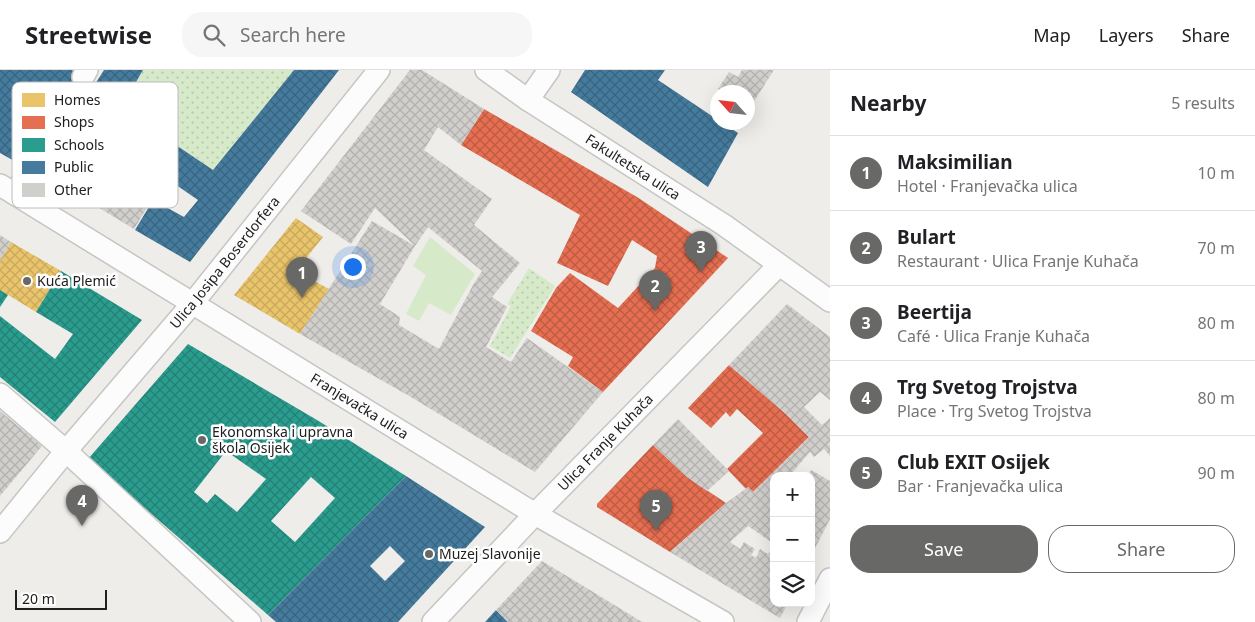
<!DOCTYPE html>
<html lang="en">
<head>
<meta charset="utf-8">
<style>
  :root { --surface:#fff; --page:#f6f6f6; --text:#202124; --muted:#757577; --line:#e0e0e0; --accent:#686866 }
  body { margin:0; font-family:"Noto Sans",sans-serif; background:var(--page); color:var(--text) }
  .controls { position:absolute; right:15px; bottom:15px; display:grid; overflow:hidden; border-radius:10px; box-shadow:0 5px 20px #0002 }
  .controls button { width:45px; height:45px; display:grid; place-items:center; padding:0; border:0; border-bottom:1px solid var(--line); background:var(--surface); color:var(--text); font:25px sans-serif }
  .compass { position:absolute; left:710px; top:15px; width:45px; height:45px; border-radius:50%; background:var(--surface); box-shadow:0 5px 20px #0002; rotate:297deg }
  .scale { position:absolute; left:15px; bottom:12px; width:92px; box-sizing:border-box; padding-left:5px; border:2px solid #202020; border-top:0; font-size:14px; line-height:18px; white-space:nowrap; color:#202020; -webkit-text-stroke:4px #fff; paint-order:stroke }
  .you { position:absolute; left:352px; top:196px; width:18px; height:18px; margin:-12px; border:4px solid #fff; border-radius:50%; background:#1a73e8; box-shadow:0 0 0 8px #1a73e833 }
  .badge { display:grid; place-items:center; width:32px; height:32px; border-radius:50%; background:var(--accent); color:#fff; font-size:16px; font-weight:700 }
  .pin { position:absolute; translate:-50% -41px; filter:drop-shadow(0 1px 2px #0008) }
  .pin::after { content:''; position:absolute; top:26px; width:18px; height:15px; background:inherit; clip-path:polygon(0 0,100% 0,50% 100%) }
  .list { margin:0; padding:0; list-style:none }
  h2 { display:flex; justify-content:space-between; align-items:center; height:65px; margin:0; padding:0 20px; font-size:21px }
  h2 small { font-size:16px; font-weight:400; color:var(--muted) }
  .list li { display:grid; grid-template-columns:32px 1fr auto; gap:15px; align-items:center; box-sizing:border-box; height:75px; padding:0 20px; border-top:1px solid var(--line) }
  .list b { display:block; font-size:19px; white-space:nowrap }
  .list p { margin:0; font-size:16px; white-space:nowrap; color:var(--muted) }
  .list em { font-size:16px; font-style:normal; color:var(--muted) }
  .actions { display:flex; gap:10px; padding:15px 20px }
  .actions a { flex:1; padding:11px 0; border:1px solid var(--accent); border-radius:20px; text-align:center; font-size:18px; color:var(--accent) }
  .actions .main { background:var(--accent); color:#fff }
  .icon { flex:none; width:28px; height:28px; fill:none; stroke:currentColor; stroke-width:2; stroke-linecap:round; stroke-linejoin:round }
  .map { position:relative; flex:none; width:830px; height:552px; overflow:hidden }
  header { display:flex; align-items:center; gap:30px; box-sizing:border-box; height:70px; padding:0 25px; background:var(--surface); border-bottom:1px solid var(--line) }
  header strong { font-size:24px }
  nav { display:flex; gap:28px; margin-inline-start:auto; font-size:18px }
  .search { width:350px; height:45px; background:var(--page); display:flex; align-items:center; gap:12px; box-sizing:border-box; padding:0 18px; border-radius:20px; color:var(--muted); font-size:19px }
  main { display:flex }
  aside { flex:1; background:var(--surface) }
  .map>svg:first-child { display:block }
  .grass { fill:url(#grass-dots) }
  .garden { fill:#d6eac9 }
  .homes { fill:url(#homes-cross-hatch) }
  .shops { fill:url(#shops-cross-hatch) }
  .schools { fill:url(#schools-cross-hatch); fill-rule:evenodd }
  .public { fill:url(#public-cross-hatch); fill-rule:evenodd }
  .building { fill:url(#building-cross-hatch) }
  .lines { fill:none; stroke-linecap:round; stroke-linejoin:round }
  .pedestrian-tunnel { stroke:#c5c4c1; stroke-width:21; stroke-dasharray:21 11; stroke-linecap:butt }
  .pedestrian-casing { stroke:#c5c5c3; stroke-width:24 }
  .pedestrian { stroke:#fcfcfc; stroke-width:21 }
  .poi-dot { fill:#686866; stroke:#fff; stroke-width:2 }
  .labels { text-anchor:middle; stroke-width:5; stroke-linejoin:round; paint-order:stroke }
  .street-label { font-size:14px; fill:#202020; stroke:#fff }
  .poi-label { font-size:14px; fill:#202020; stroke:#fff; text-anchor:start }
  .key { fill:#fff; stroke:#bcbcbc; stroke-width:1 }
  .key-label { font-size:14px; fill:#202020 }
</style>
</head>
<body>
<header>
<strong>Streetwise</strong>
<div class="search"><svg class="icon" aria-label="search" viewBox="0 0 24 24"><circle cx="10" cy="10" r="6"/><path d="M15 15l6 6"/></svg>Search here</div>
<nav><a>Map</a><a>Layers</a><a>Share</a></nav>
</header>
<main>
<div class="map">
<svg width="830" height="552" viewBox="0 0 830 552">
  <defs>
    <pattern id="grass-dots" width="8" height="8" patternUnits="userSpaceOnUse" patternTransform="scale(1.25)"><rect width="8" height="8" fill="#d6eac9"/><path d="M2 2h.1M6 6h.1" fill="none" stroke="#b7c8ac" stroke-width="1.8" stroke-linecap="round"/></pattern>
    <pattern id="homes-cross-hatch" width="8" height="8" patternUnits="userSpaceOnUse" patternTransform="scale(1.25)"><rect width="8" height="8" fill="#e9c46a"/><path d="M0 0l8 8M0 8l8-8" fill="none" stroke="#c8a85c"/></pattern>
    <pattern id="shops-cross-hatch" width="8" height="8" patternUnits="userSpaceOnUse" patternTransform="scale(1.25)"><rect width="8" height="8" fill="#e76f51"/><path d="M0 0l8 8M0 8l8-8" fill="none" stroke="#bb5b43"/></pattern>
    <pattern id="schools-cross-hatch" width="8" height="8" patternUnits="userSpaceOnUse" patternTransform="scale(1.25)"><rect width="8" height="8" fill="#2a9d8f"/><path d="M0 0l8 8M0 8l8-8" fill="none" stroke="#248074"/></pattern>
    <pattern id="public-cross-hatch" width="8" height="8" patternUnits="userSpaceOnUse" patternTransform="scale(1.25)"><rect width="8" height="8" fill="#457b9d"/><path d="M0 0l8 8M0 8l8-8" fill="none" stroke="#396480"/></pattern>
    <pattern id="building-cross-hatch" width="8" height="8" patternUnits="userSpaceOnUse" patternTransform="scale(1.25)"><rect width="8" height="8" fill="#d1cfcc"/><path d="M0 0l8 8M0 8l8-8" fill="none" stroke="#b3b1af"/></pattern>
  </defs>
  <rect width="100%" height="100%" fill="#eeede9"/>
  <path class="grass" d="M143,0h151l-81,100 -92,-62z
    M529,198l26,18 -45,72 -20,-12 21,-40 -4,-2z"/>
  <path class="garden" d="M430,167l45,37 -24,41 -22,-12 -10,18 -13,-7 20,-39 -13,-9z"/>
  <path class="homes" d="M296,148l27,19 -27,34 33,18 -29,45 -66,-39z
    M11,172l50,29 -25,41 -36,-22v-29z"/>
  <path class="shops" d="M484,39l153,88 91,61 -125,134 -35,-26 5,-9 -42,-26 25,-43 14,-15 48,35 37,-40 2,-12 -25,-16 -24,46 -51,-23 23,-48 -119,-70z
    M729,295l57,49 23,23 -56,55 -5,-5 -2,2 -19,-20 36,-36 -26,-24 -7,8 -4,-5 -15,16 -23,-20z
    M653,375l34,32 39,26 -56,49 -73,-45v-3z"/>
  <path class="schools" d="M61,201l81,49 -87,102 -55,-45v-61l55,43 18,-25 -37,-22z
    M0,220l8,5 -8,12z
    M188,274l129,76 89,56 -138,139 -180,-156zM226,381l40,28 -29,33 -22,-18 -8,9 -13,-11zM311,407l24,21 -40,44 -24,-21z"/>
  <path class="public" d="M0,0h72l23,14 9,-14h39l-22,38 92,62 81,-100h45l-149,192 -55,-32 18,-30 31,17 14,-17 -146,-100 -36,62 -16,-9z
    M585,0h80l-7,10 60,40v2h4l16,11 -30,54 -137,-95z
    M406,406l79,51 -87,95h-122l-8,-7zM390,476l15,15 -20,20 -15,-15z
    M496,540l12,12h-23z"/>
  <path class="building" d="M410,0h12l62,39 -23,36 -23,-18 -14,23 68,49 -18,26 46,38 -28,34 15,10 -21,40 25,15 16,-24 76,54 -68,80 -124,-75 -111,-63 72,-113 43,25 -35,58 20,13 -1,8 40,24 34,-64 9,-14 -54,-44 -13,19 -40,-38 -24,36 -50,-33z
    M742,0h32l-25,39 -1,-1v-16h-25l-5,-3 11,-17 9,5z
    M78,48l87,60 -31,51 -91,-55z
    M0,165l11,7 -11,19z
    M787,234l43,33v63l-10,-8 -16,15 18,18 8,-7v25l-2,1 2,1v11l-6,-7 -10,8 -4,-5 -19,22 2,2h-19v68l-26,-18 -18,16 10,7 4,-7 11,7 -4,6 5,3 4,-9 8,5 6,-9v58h14l-8,15 -110,-66 56,-49 22,-16 5,5 56,-55 -23,-23 -57,-49z
    M0,341l42,35 -42,50z
    M678,349l51,52 -22,20 -20,-14 -34,-32z
    M811,400l19,11v38l-19,37v-80h-3z
    M542,491l43,26 57,35h-134l-12,-12z"/>
  <g class="lines">
    <path class="pedestrian-tunnel" d="M64,39l19,-32"/>
    <g class="pedestrian-casing">
      <g id="pedestrian">
        <path id="s1" d="M486,0l42,30 196,125 106,76"/>
        <path d="M83,7l4,-7"/>
        <path d="M528,30l21,-30"/>
        <path id="s2" d="M0,115l535,329 188,108"/>
        <path d="M15,124l49,-85"/>
        <path d="M0,324l66,57 184,171"/>
        <path id="s3" d="M0,462l66,-81 126,-147 187,-234"/>
        <path id="s4" d="M433,552l102,-108 244,-249"/>
        <path d="M808,552l22,-43"/>
      </g>
    </g>
    <use href="#pedestrian" class="pedestrian"/>
  </g>
  <g class="poi-dot">
    <circle cx="27" cy="211" r="5"/>
    <circle cx="202" cy="370" r="5"/>
    <circle cx="429" cy="484" r="5"/>
  </g>
  <g class="labels">
    <g class="street-label">
      <text dy="5" stroke="none"><textPath href="#s1" startOffset="176">Fakultetska ulica</textPath></text>
      <text dy="5" stroke="none"><textPath href="#s3" startOffset="351">Ulica Josipa Boserdorfera</textPath></text>
      <text dy="5" stroke="none"><textPath href="#s2" startOffset="422">Franjevačka ulica</textPath></text>
      <text dy="5" stroke="none"><textPath href="#s4" startOffset="249">Ulica Franje Kuhača</textPath></text>
    </g>
    <g class="poi-label">
      <text x="37" y="216">Kuća Plemić</text>
      <text x="212" y="367">Ekonomska i upravna<tspan x="212" dy="16">škola Osijek</tspan></text>
      <text x="439" y="489">Muzej Slavonije</text>
    </g>
  </g>
  <rect x="12" y="12" width="166" height="126" rx="8" class="key"/>
  <rect x="22" y="23" width="23" height="14" fill="#e9c46a"/>
  <rect x="22" y="46" width="23" height="13" fill="#e76f51"/>
  <rect x="22" y="68" width="23" height="14" fill="#2a9d8f"/>
  <rect x="22" y="91" width="23" height="13" fill="#457b9d"/>
  <rect x="22" y="113" width="23" height="14" fill="#d1cfcc"/>
  <g class="key-label">
    <text x="54" y="35">Homes</text>
    <text x="54" y="57">Shops</text>
    <text x="54" y="80">Schools</text>
    <text x="54" y="102">Public</text>
    <text x="54" y="125">Other</text>
  </g>
</svg>
<div class="controls">
<button>+</button>
<button>−</button>
<button><svg class="icon" aria-label="layers" viewBox="0 0 24 24"><path d="M12 4l9 5-9 5-9-5zM3 14l9 5 9-5"/></svg></button>
</div>
<svg class="compass" viewBox="-18 -18 36 36"><path d="M0-13l5 13h-10z" fill="#e53935"/><path d="M0 13l5-13h-10z" fill="#757577"/></svg>
<div class="scale">20 m</div>
<div class="you"></div>
<div class="pin badge" style="left:302px;top:228px">1</div>
<div class="pin badge" style="left:655px;top:241px">2</div>
<div class="pin badge" style="left:701px;top:202px">3</div>
<div class="pin badge" style="left:82px;top:456px">4</div>
<div class="pin badge" style="left:656px;top:461px">5</div>
</div>
<aside>
<h2>Nearby<small>5 results</small></h2>
<ul class="list">
<li><span class="badge">1</span><div><b>Maksimilian</b><p>Hotel · Franjevačka ulica</p></div><em>10 m</em></li>
<li><span class="badge">2</span><div><b>Bulart</b><p>Restaurant · Ulica Franje Kuhača</p></div><em>70 m</em></li>
<li><span class="badge">3</span><div><b>Beertija</b><p>Café · Ulica Franje Kuhača</p></div><em>80 m</em></li>
<li><span class="badge">4</span><div><b>Trg Svetog Trojstva</b><p>Place · Trg Svetog Trojstva</p></div><em>80 m</em></li>
<li><span class="badge">5</span><div><b>Club EXIT Osijek</b><p>Bar · Franjevačka ulica</p></div><em>90 m</em></li>
</ul>
<div class="actions"><a class="main">Save</a><a>Share</a></div>
</aside>
</main>
</body>
</html>
